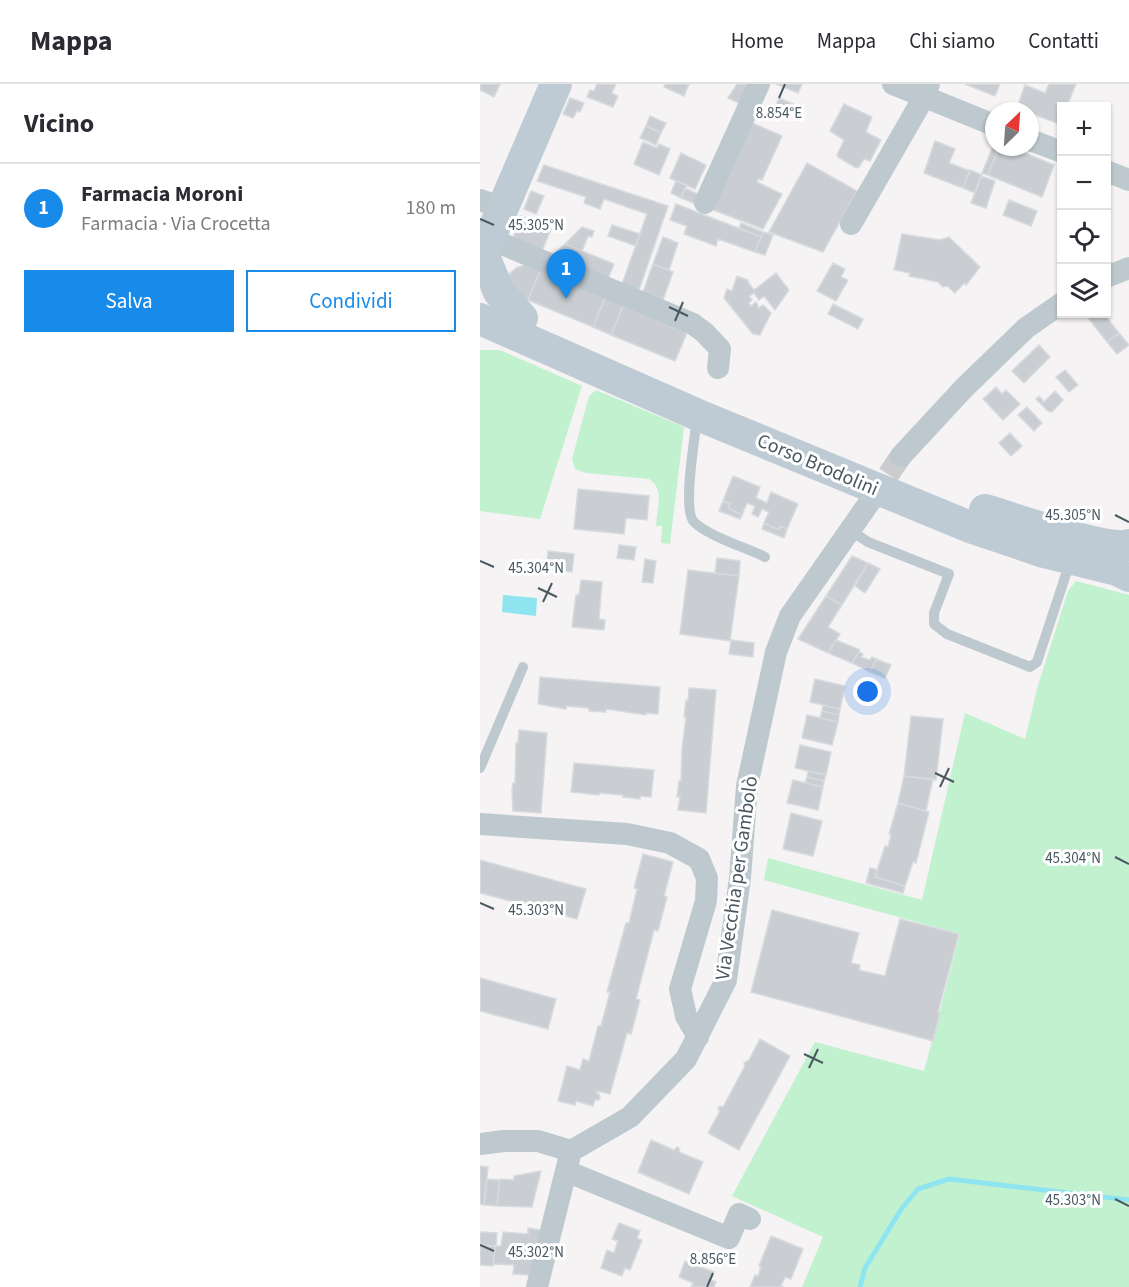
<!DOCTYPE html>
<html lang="it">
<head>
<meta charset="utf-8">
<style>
  :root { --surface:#fff; --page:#f2f2f3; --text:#2b2b33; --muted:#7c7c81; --line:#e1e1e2; --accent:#188bea }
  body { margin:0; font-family:"Source Sans 3",sans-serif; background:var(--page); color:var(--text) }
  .controls { position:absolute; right:18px; top:18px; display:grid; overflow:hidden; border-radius:0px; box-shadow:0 2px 4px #0004 }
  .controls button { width:54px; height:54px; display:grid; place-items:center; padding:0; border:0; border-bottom:2px solid var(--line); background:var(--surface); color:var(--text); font:30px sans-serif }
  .compass { position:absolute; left:505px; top:18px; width:54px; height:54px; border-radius:50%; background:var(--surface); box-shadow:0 2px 4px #0004; rotate:25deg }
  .you { position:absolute; left:388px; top:608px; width:21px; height:21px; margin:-15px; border:4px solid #fff; border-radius:50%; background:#1a73e8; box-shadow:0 0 0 9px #1a73e833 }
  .badge { display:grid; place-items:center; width:39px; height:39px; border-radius:50%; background:var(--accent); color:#fff; font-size:20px; font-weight:700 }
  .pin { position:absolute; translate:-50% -50px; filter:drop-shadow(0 2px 3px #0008) }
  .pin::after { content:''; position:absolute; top:32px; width:21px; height:18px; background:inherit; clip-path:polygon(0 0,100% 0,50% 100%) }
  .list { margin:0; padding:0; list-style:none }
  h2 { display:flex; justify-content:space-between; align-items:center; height:78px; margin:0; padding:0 24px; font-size:26px }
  h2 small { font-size:20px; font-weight:400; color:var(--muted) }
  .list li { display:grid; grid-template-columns:39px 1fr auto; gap:18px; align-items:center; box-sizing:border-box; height:90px; padding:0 24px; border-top:2px solid var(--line) }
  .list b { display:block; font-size:22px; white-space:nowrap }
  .list p { margin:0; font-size:20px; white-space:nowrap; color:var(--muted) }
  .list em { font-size:20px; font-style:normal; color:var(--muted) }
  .actions { display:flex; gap:12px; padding:18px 24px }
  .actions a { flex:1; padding:14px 0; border:2px solid var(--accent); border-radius:0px; text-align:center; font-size:21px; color:var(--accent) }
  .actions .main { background:var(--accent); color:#fff }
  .icon { flex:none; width:33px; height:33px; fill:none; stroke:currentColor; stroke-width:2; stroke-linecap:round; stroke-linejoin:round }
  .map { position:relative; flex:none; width:649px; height:1203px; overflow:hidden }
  header { display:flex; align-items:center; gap:36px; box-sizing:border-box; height:84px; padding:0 30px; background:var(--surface); border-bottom:2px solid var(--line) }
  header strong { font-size:28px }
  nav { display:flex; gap:33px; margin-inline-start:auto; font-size:21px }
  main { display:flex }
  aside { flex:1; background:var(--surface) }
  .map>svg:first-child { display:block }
  .green { fill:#c2f1cf }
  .water { fill:#8fe5ef }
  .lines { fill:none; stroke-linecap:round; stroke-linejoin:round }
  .stream { stroke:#8fe5ef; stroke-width:5 }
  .building { fill:#caced2; stroke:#d7dade; stroke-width:1.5 }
  .minor-tunnel { stroke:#caccce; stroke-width:22; stroke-dasharray:22 11; stroke-linecap:butt }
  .service { stroke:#bec9cf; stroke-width:10 }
  .minor { stroke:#bec9cf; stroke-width:22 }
  .secondary { stroke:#bfcbd4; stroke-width:32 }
  .ticks { fill:none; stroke:#4a5961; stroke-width:2 }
  .labels { text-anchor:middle; stroke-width:6; stroke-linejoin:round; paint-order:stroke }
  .street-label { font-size:20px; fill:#4a5961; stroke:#fff }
  .ticks-label { font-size:15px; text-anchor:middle; fill:#4a5961; stroke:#fff; stroke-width:6; stroke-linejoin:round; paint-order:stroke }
</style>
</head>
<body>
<header>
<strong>Mappa</strong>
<nav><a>Home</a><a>Mappa</a><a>Chi siamo</a><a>Contatti</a></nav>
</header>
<main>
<aside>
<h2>Vicino<small></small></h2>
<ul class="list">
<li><span class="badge">1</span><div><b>Farmacia Moroni</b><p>Farmacia · Via Crocetta</p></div><em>180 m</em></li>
</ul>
<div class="actions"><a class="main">Salva</a><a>Condividi</a></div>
</aside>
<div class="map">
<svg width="649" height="1203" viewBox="0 0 649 1203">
  <rect width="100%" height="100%" fill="#f5f3f3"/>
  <path class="green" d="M0,266h20l82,36 -42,133 -60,-8z
    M116,306l88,37 -14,117 -9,-1 1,-17h-6c1,-17 9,-37 -7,-47l-63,-6 -11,-4 -3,-10 17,-63z
    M596,497l53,14v692h-327l21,-50 -91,-41 83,-154 109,29 36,-137 -196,-54 4,-22 154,42 43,-187 60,26 13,-54 30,-94z"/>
  <path class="water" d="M23,511l34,3 -1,18 -34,-4z"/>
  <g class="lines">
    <path class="stream" d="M380,1203l5,-19 37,-60 16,-19 31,-10 180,21"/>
  </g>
  <path class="building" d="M0,0h20l-6,13 -14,-7z
    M117,0h19l-4,9 6,3 -5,11 -26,-10 3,-7 4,1z
    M185,0h24l-5,12 -20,-9z
    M257,0h10l-6,20 -13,-6z
    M296,0h26l-4,9z
    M485,0h35l-5,12z
    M569,0h27l-9,22h-5v19l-32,-12v-2l-13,-3 8,-23 20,8z
    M90,14l14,5 -4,9 -3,-1 -4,7 -10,-4z
    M299,14l14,6 -3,7 -14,-6z
    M364,20l28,13 -6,15 15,8 -11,21 -6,-2 -5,8 -3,1 -18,-11 -1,-2 7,-15 -14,-9z
    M170,32l16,7 -5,10 -15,-7z
    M270,38l32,14 -20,44 -4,-1 -1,3 25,12 -19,35 -52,-20z
    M166,42l15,7 -5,12 -16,-7z
    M455,57l20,8 -6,14 21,8 -7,17 -39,-15z
    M163,58l14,6 2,-4 11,5 -11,26 -25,-11z
    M514,60v3h5l-11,28 -6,-2z
    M519,63h12l43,18 -12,32 -54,-22z
    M201,69l25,12 -11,24 -25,-11z
    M327,79l50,28 -34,61 -54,-20z
    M64,81l124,41 -29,84 -17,-6 25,-70 -43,-15 -4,10 -16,-6 2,-6 -49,-16z
    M490,86l12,5 -7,18 -12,-5z
    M501,92l14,5 -9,27 -15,-5z
    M196,97l11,4 -6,13 -10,-5z
    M205,104l15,7 -4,9 -15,-6z
    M51,107l13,5 -8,18 -12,-5z
    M529,116l28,11 -6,15 -28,-11z
    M196,120l85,33 -6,15 -37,-13 -2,7 -32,-12 3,-8 -17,-6z
    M41,132l30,13 -9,22 -29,-13z
    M261,139l22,9 -2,5 -22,-9z
    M132,141l28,9 -4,12 -28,-10z
    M102,143l12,4 -2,6 -4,-1 -6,15 -17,-7z
    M283,148l10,3 -8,20 -10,-3z
    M422,150l38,6 9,-3 31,30 -14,18 -2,-2 -9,10 -8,-7 -4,1 -5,-5 -29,-6 1,-3 -16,-3z
    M183,153l15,6 -9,27 -16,-6z
    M85,160l49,20 -6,15 -51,-20v-8z
    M353,179l12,6 -4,8 7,3 -12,21 -19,-10z
    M173,180l20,8 -10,28 -20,-8z
    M45,181l15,6 -12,29 -12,-6 -7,-12v-8l7,-6z
    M60,187l65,27 -12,29 -65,-27z
    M296,189l13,17 -14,20 -11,-14 -5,4 -5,-7 -5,3 3,4 -3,3 2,3 5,-4 3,6 4,-3 8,8 -11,22 -7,-1 -29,-36 3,-9 5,2 5,-15 11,4v2l6,8z
    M125,214l18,8 -12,29 -18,-8z
    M353,220l30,15 -5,10 -30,-15z
    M143,222l64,27 -12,28 -64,-26z
    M605,230h19l15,19 -12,9z
    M639,249l10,12 -12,9 -10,-12z
    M559,261l11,12 -26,26 -12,-12z
    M585,286l13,15 -9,7 -13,-15z
    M516,303l6,7 4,-4 14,14 -17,16 -20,-21z
    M575,307l8,9 -11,12 -4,-1 -12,-12 3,-3 5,6z
    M547,323l15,16 -8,8 -16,-16z
    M530,349l12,13 -11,10 -12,-13z
    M253,392l27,11 -4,11 11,5 4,-11 27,12 -11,25 -7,-3 -1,4 -15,-7 5,-11 -7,-3 -4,8 -6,-3 3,-8 -8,-3 -5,12 -14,-7 2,-4 -7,-3z
    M98,405l71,7 -2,24 -21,-2 -2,16 -50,-5z
    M243,417l7,3 -2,4 14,7 -2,4 -21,-8z
    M284,439l15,7 1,-4 7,3 -3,9 -22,-9z
    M139,461l17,2 -2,13 -17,-2z
    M68,467l26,3 -2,18 -26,-3z
    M372,472l16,7 -26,42 -16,-9z
    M237,474l23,3 -1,15 -24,-3z
    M165,475l11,2 -3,22 -11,-1z
    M388,479l12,6 -15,24 -10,-7z
    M208,486l51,6 -9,65 -50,-7z
    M101,496l21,2 -3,37 6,1 -1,10 -32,-3 4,-32h3z
    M346,512l16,9 -14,22 12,7 -12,19 -30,-14z
    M251,556l23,3 -1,14 -24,-3z
    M356,556l24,10 -8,13 -24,-10z
    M379,568l4,2 -2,3 9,3 2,-3 4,2 -6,13 -18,-9z
    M396,575l15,6 -6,13 -15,-6z
    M60,593l120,10 -2,27 -12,-1v2l-40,-6v3l-17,-1v-3l-23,-2v3l-28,-5z
    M335,595l30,7 -5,23 -30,-7z
    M209,604l27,2 -10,123 -28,-3 2,-13h-3l2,-16h2l1,-32 4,-32h-2l2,-17 2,1z
    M343,621l17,4 -1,6 -17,-4z
    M342,627l17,4 -1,7 -18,-4z
    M327,631l31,7 -6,23 -30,-7z
    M431,632l32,3 -7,61 -32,-4z
    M39,646l28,3 -6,80 -28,-2 -1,-20 1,-8h2l1,-40h2z
    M320,661l31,7 -5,23 -31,-7z
    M94,679l80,7 -3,27 -11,-1v3l-17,-2v-2l-23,-2 -1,2 -28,-3z
    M328,687l18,4 -2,6 -17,-4z
    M424,692l29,3 -7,32 -28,-8z
    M327,693l17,4 -1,6 -18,-4z
    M313,696l30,7 -5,23 -31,-7z
    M418,719l31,9 -13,51 -3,-1 -8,24 -30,-9 10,-31 3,1 3,-12 -2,-1z
    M311,729l31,8 -9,35 -30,-7z
    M163,770l30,8 -9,34 3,1 -9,34 -4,-1 -18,69 4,1 -9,34 -4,-1 -17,61 -13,-3v3h2l1,4 -1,2h-4l-2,6 -17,-5 -1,4 -17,-4 9,-35 13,4 3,-11 6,2 9,-35h3l9,-34h-3l19,-69h3l8,-34 -3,-1z
    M0,776l106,29 -9,30 -97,-26z
    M390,784l8,2 -3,7 30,9 -2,7 -37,-10z
    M292,826l87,23 -8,30 9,2 -1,5 26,6 15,-57 59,15 -21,78 2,1 -7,28 -182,-49z
    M0,894l76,21 -8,30 -68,-18z
    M280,955l30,17 -51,94 -31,-17 12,-22 -2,-2 2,-3 3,1 22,-41 -1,-3 5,-3z
    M171,1056l23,10 3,-3 3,2 -1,3 24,10 -14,32 -51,-22z
    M0,1082l8,1 -4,38 -4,-1z
    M61,1087l-9,36 -35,-1 3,-27 14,1v-4z
    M7,1095l13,1 -3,26 -13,-1z
    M139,1139l21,8 -3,7 5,2 -12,30 -5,-2 -3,8 -21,-8 6,-18 7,3 4,-12 -6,-2z
    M48,1144l13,2 -10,45 -18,-1 1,-9 -21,-1 2,-18h6l2,-14 25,2z
    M0,1148l17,1 -1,13 -16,-1z
    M291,1152l32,13 -12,30 -6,-2 -4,9 3,1h-34l5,-12 3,1 3,-9 -2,-1z
    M0,1161l15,1 -2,20 -13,-1z
    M205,1177l29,11 -3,8 5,2 -2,5h-23l2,-4 -14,-6z"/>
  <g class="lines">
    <path class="minor-tunnel" d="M390,418l31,-46"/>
    <path class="service" d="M217,334c-2,20 -15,92 -3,104 14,14 53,26 71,35
      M370,446l18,12 81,32 -15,39v11l13,10 83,33 7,-5 33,-100
      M0,684l43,-101"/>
    <path class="minor" d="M413,0l101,41
      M550,56l32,12
      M626,87l23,9
      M0,116l23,8
      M225,119l54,-119
      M371,140l73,-127 5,-13
      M10,155l203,85 12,9 15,16 -2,19
      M626,193l23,-9
      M421,372l63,-68 62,-60 36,-25
      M0,740l147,10 43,9 29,16 8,19 -1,23 -26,88 6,27 12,21
      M0,1060l24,-3h34l33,10
      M86,1087l163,67 10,-24 11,5
      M57,1203l34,-136 59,-34 56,-58 40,-79 14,-102 7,-92 29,-134 14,-36 79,-113"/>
    <path class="secondary" d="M3,170l16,38 23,26
      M0,177l76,-177
      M0,235l218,96 272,112 74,25 73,18 12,6
      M505,426c28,8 121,42 144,35"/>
  </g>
  <path class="ticks" d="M299,14l6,-14M0,135l14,6M189,223l19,9M195,237l8,-19M635,431l14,7M0,477l14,6M58,504l19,9M63,518l9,-19M455,689l19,9M460,703l9,-19M635,773l14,7M0,819l14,6M324,970l19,9M329,984l9,-19M635,1115l14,7M0,1161l14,6M227,1203l6,-14"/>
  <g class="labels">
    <g class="street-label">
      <text transform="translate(338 380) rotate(23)" y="7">Corso Brodolini</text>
      <text transform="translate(256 794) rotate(-82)" y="7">Via Vecchia per Gambolò</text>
    </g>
  </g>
  <g class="ticks-label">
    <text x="299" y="34">8.854°E</text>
    <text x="56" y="146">45.305°N</text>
    <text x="593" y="436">45.305°N</text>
    <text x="56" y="489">45.304°N</text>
    <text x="593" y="779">45.304°N</text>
    <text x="56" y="831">45.303°N</text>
    <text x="593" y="1121">45.303°N</text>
    <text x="56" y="1173">45.302°N</text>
    <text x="233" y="1180">8.856°E</text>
  </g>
</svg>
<div class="controls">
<button>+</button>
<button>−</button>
<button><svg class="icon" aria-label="locate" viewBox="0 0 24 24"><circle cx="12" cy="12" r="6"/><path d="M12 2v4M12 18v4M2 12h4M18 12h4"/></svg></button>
<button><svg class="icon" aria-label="layers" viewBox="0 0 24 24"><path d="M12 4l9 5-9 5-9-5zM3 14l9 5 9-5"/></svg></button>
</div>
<svg class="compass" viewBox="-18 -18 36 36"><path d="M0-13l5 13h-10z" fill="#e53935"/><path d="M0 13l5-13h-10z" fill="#7c7c81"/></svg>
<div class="you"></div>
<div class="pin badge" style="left:86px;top:215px">1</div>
</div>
</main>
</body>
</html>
